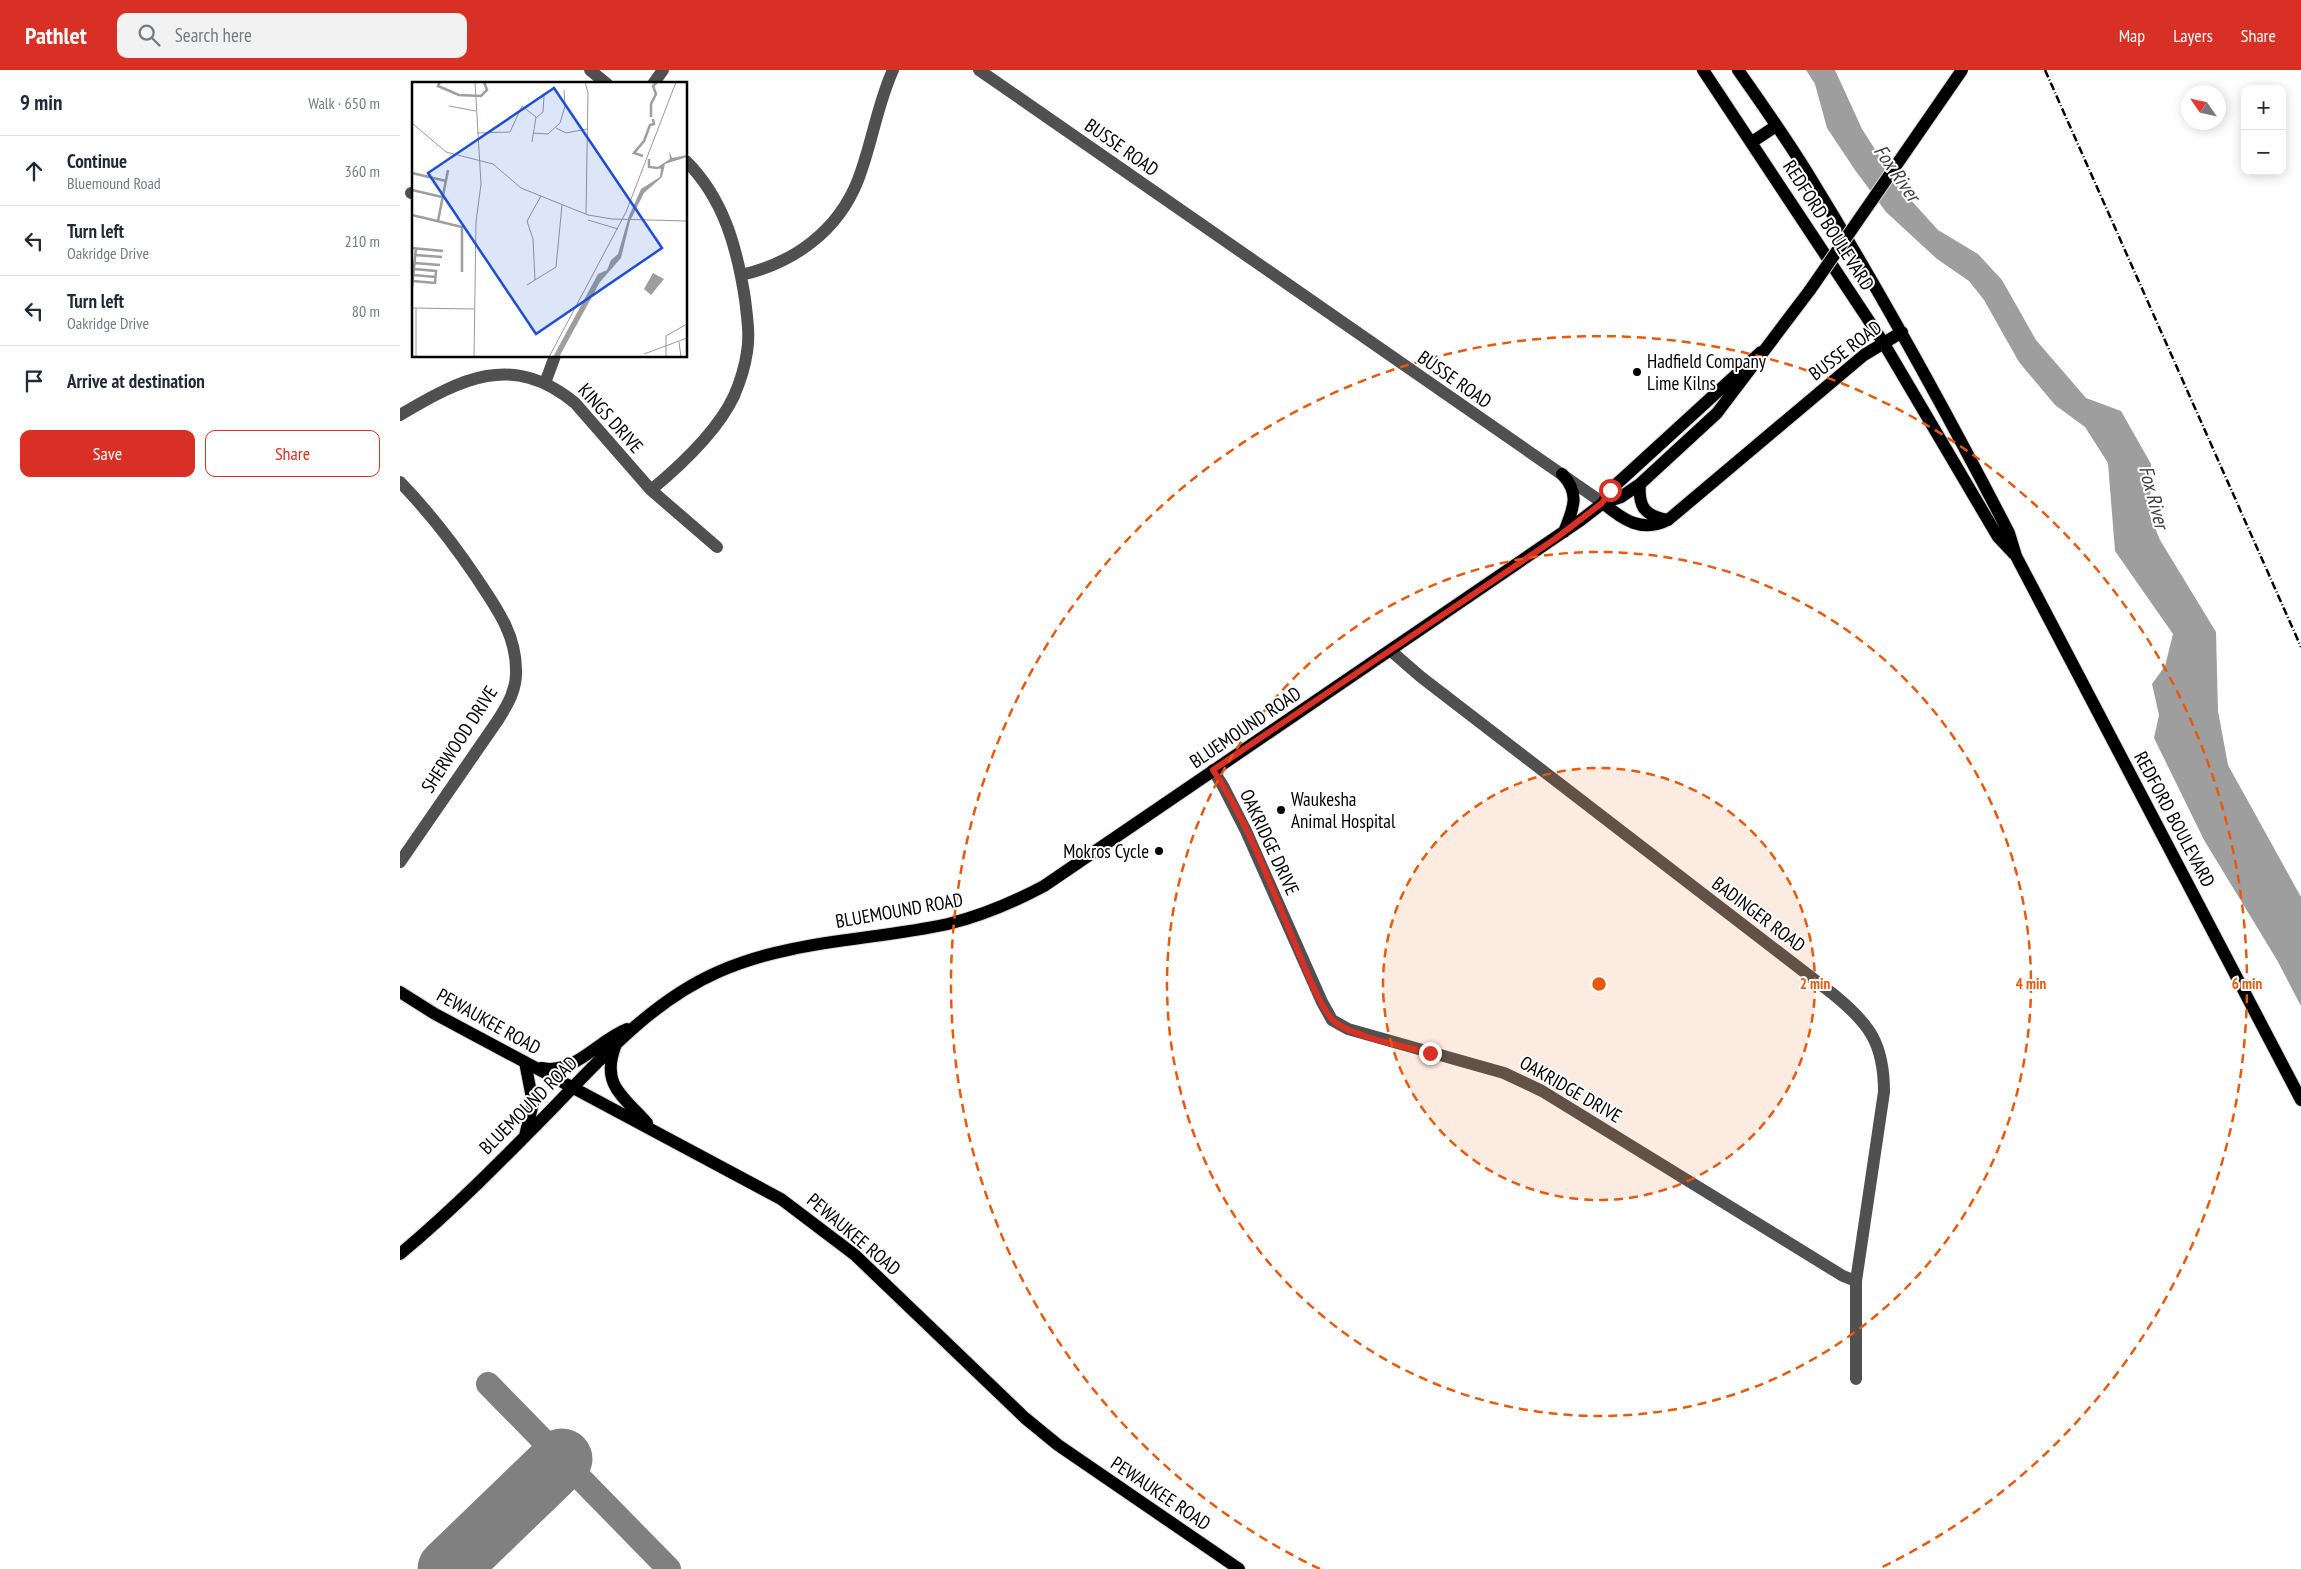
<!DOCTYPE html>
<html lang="en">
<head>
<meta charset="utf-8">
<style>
  :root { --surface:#fff; --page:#f2f2f3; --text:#1f2937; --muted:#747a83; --line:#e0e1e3; --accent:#d93025 }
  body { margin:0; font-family:"PT Sans Narrow",sans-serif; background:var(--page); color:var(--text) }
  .controls { position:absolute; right:15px; top:15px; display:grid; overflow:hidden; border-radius:10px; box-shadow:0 2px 12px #0003 }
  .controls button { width:45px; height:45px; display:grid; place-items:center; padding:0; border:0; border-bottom:1px solid var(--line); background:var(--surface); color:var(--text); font:25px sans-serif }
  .compass { position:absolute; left:1781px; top:15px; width:45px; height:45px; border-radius:50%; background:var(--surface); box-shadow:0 2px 12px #0003; rotate:304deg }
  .stop { position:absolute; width:15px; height:15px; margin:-11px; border:4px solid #d93025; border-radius:50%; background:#fff }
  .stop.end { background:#d93025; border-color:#fff; box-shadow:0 1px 5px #0008 }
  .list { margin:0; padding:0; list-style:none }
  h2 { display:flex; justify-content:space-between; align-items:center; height:65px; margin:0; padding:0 20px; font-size:21px }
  h2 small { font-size:16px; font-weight:400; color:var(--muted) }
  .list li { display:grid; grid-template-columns:32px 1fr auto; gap:15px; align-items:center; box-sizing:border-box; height:70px; padding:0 20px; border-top:1px solid var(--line) }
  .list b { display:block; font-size:19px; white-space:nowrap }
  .list p { margin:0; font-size:16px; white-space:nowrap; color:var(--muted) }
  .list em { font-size:16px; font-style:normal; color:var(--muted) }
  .actions { display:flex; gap:10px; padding:15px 20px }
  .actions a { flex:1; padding:11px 0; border:1px solid var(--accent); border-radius:10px; text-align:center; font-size:18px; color:var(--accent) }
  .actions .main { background:var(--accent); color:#fff }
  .icon { flex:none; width:28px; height:28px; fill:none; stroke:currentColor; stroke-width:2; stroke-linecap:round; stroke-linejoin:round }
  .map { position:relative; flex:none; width:1901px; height:1499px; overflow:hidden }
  header { display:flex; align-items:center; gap:30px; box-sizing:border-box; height:70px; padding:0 25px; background:var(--accent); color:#fff }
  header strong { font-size:24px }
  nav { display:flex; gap:28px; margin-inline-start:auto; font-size:18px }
  .search { width:350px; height:45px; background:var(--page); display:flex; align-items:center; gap:12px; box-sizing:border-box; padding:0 18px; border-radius:10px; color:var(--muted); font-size:19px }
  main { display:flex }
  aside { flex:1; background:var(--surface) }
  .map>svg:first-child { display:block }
  .water { fill:#9e9e9e }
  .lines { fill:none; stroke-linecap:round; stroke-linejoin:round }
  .taxiway { stroke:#808080; stroke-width:24 }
  .runway { stroke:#808080; stroke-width:61 }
  .major-casing { stroke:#dbdbdb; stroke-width:14 }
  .minor { stroke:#505050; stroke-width:12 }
  .major { stroke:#000; stroke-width:12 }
  .rail { stroke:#000; stroke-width:2.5; stroke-dasharray:8 2.5 1 2.5; stroke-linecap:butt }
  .major-bridge-casing { stroke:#dbdbdb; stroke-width:14; stroke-linecap:butt }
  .major-bridge { stroke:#000; stroke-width:12 }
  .route { stroke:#d93025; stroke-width:6 }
  .ring { fill:none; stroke:#e8590c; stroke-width:2.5; stroke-dasharray:9 6 }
  .poi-dot { fill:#000; stroke:#fff; stroke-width:2 }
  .labels { text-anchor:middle; stroke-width:4; stroke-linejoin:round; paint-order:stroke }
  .street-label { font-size:19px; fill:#000; stroke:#fff }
  .poi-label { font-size:19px; fill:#000; stroke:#fff; text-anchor:start }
  .water-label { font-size:20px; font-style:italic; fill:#3f3f3f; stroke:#fff }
  .inset-river { fill:none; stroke:#9e9e9e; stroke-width:2.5 }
  .inset-road { fill:none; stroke:#999; stroke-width:1 }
  .view { fill:#1d4ed8; fill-opacity:0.15; stroke:#1d4ed8; stroke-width:2.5 }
  .inset-edge { fill:none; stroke:#000; stroke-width:2.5 }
  .centre { fill:#e8590c; stroke:#fff; stroke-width:2.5 }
  .ring-label { font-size:15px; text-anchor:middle; font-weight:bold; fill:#e8590c; stroke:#fff; stroke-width:4; stroke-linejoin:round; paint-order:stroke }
</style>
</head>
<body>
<header>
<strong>Pathlet</strong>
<div class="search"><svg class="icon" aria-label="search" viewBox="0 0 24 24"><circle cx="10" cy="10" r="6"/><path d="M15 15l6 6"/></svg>Search here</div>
<nav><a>Map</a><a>Layers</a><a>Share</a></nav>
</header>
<main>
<aside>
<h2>9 min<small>Walk · 650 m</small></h2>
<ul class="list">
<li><svg class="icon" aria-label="ahead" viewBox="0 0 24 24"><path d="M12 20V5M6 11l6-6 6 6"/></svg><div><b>Continue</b><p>Bluemound Road</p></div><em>360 m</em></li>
<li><svg class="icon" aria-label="left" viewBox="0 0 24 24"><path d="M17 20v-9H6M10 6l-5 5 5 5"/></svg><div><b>Turn left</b><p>Oakridge Drive</p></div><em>210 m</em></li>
<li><svg class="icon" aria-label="left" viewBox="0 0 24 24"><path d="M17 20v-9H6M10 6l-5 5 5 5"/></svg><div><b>Turn left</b><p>Oakridge Drive</p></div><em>80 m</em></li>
<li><svg class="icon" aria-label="arrive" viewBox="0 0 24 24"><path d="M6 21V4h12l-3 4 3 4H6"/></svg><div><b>Arrive at destination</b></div></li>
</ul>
<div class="actions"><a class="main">Save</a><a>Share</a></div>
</aside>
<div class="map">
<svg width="1901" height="1499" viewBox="0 0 1901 1499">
  <rect width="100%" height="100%" fill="#fff"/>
  <path class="water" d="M1406,0h29l27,59 37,58 39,43 40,24 24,26 34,60 50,58 35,13 30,53 -1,52 10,24 56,92 2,79 10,54 73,132v109l-24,-46 -73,-120 -50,-102 5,-23 -7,-31 13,-18 8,-32 -58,-83 -7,-88 -23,-36 -30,-22 -36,-43 -35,-62 -15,-19 -32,-22 -51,-47 -31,-42 -28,-42 -12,-44z"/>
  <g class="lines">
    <path class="taxiway" d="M88,1314l181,185"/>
    <path class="runway" d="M48,1499l114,-110"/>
    <g class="major-casing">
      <path id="major" d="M1303,0l180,272 115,195 16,17
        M1338,0c24,34 48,68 70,104 72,117 138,237 201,359l7,23 285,544
        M1352,72l24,-16
        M1162,404c19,20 11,35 2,58
        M1240,414c-2,23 5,32 28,36
        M1203,433c20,17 39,30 65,17l196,-165 38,-23
        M1203,433l18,-6 19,-13 77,-71 93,-123
        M0,922l35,22 346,185 74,56 170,163 33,27 181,124
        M215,977c-14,38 8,49 32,76
        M125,992l8,41 -8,33
        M141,998c34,7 57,-28 86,-39
        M0,1184c54,-45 104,-96 153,-146 49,-51 99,-107 165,-136 75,-33 152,-31 230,-48 33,-8 66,-22 96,-38l537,-366 22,-17 7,-13 22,-20 129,-118"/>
    </g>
    <path class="minor" d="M190,0l17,14
      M579,0l624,433
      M253,14l10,-14
      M11,123h3
      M341,205c53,-12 97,-44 117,-95 14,-36 19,-75 35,-110
      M145,313l10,-27
      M0,345c61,-36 112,-64 175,-12l76,87 66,57
      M0,412c29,30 53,61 76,95 19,29 40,56 40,93 1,19 -8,34 -18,50l-98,142
      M251,420c29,-24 67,-60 83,-94 6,-14 11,-30 13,-44 3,-18 0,-35 -2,-53 -8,-51 -21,-100 -59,-138
      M991,581l30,26 412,317c37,30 51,50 51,98l-28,189v98
      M813,700l10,16 23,45 76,171 10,18 16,9 156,44 38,18 301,185 13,5"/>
    <use href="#major" class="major"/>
    <path class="rail" d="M1645,0l256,577"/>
    <g class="major-bridge-casing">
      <path id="major-bridge" d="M1410,220l152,-220"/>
    </g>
    <use href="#major-bridge" class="major-bridge"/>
  </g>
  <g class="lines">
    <path class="route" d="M1030,983c-24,-6 -75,-16 -94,-30 -15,-11 -32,-59 -40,-77 -25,-59 -47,-122 -83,-176l342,-231 47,-36 8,-13"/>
  </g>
  <circle cx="1199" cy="914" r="216" fill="#e8590c" fill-opacity=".12"/>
  <g class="ring">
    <circle cx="1199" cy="914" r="216"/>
    <circle cx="1199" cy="914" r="432"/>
    <path d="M920 1499A648 648 0 1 1 1478 1499"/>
  </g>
  <g class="poi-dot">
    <circle cx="1237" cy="302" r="5"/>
    <circle cx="881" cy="740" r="5"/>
    <circle cx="759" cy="781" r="5"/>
  </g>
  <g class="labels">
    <g class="street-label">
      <text transform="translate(722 77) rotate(35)" y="7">BUSSE ROAD</text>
      <text transform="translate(1429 155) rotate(57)" y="7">REDFORD BOULEVARD</text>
      <text transform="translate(1445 280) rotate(-37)" y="7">BUSSE ROAD</text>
      <text transform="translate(1055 309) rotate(35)" y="7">BUSSE ROAD</text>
      <text transform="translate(211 348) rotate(48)" y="7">KINGS DRIVE</text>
      <text transform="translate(845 657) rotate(-34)" y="7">BLUEMOUND ROAD</text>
      <text transform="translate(59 669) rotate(-57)" y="7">SHERWOOD DRIVE</text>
      <text transform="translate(1775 749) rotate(62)" y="7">REDFORD BOULEVARD</text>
      <text transform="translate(870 772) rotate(65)" y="7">OAKRIDGE DRIVE</text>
      <text transform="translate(499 840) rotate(-10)" y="7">BLUEMOUND ROAD</text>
      <text transform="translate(1359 844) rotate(37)" y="7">BADINGER ROAD</text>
      <text transform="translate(89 951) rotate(29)" y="7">PEWAUKEE ROAD</text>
      <text transform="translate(1171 1019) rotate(30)" y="7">OAKRIDGE DRIVE</text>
      <text transform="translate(128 1035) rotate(-45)" y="7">BLUEMOUND ROAD</text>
      <text transform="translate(454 1164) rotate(40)" y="7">PEWAUKEE ROAD</text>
      <text transform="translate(761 1423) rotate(34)" y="7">PEWAUKEE ROAD</text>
    </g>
    <g class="poi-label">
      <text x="1247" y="298">Hadfield Company<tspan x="1247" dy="22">Lime Kilns</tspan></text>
      <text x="891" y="736">Waukesha<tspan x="891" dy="22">Animal Hospital</tspan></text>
      <text x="749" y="788" text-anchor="end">Mokros Cycle</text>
    </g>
    <g class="water-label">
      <text transform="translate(1497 103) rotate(55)" y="7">Fox River</text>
      <text transform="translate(1754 427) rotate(75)" y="7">Fox River</text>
    </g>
  </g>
  <g transform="translate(12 12)">
    <rect width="275" height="275" fill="#fff"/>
    <path d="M257,69l3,7 15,-3v2l-22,7 -3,13 -18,16 -14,28 -9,37 -21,24 -41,75h-6l45,-83 9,-4 4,-10 7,-6 11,-38 12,-27 19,-12 1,-8 -5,-1 14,-9zM241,191l11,6 -13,16 -7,-6z" fill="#9e9e9e"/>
    <path class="inset-river" d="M28,0l-2,4 21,9 22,1 6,-6 -3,-8M239,35v-13l5,-10 -3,-8 4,-4M231,74l-9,-3 10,-12 6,-16 4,-1 -1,-5M237,77v8l9,1M0,91l34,8M0,108l30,7M0,133l50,12v45M26,139l10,-51M0,166l31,3M3,173l27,2M2,181l26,2M1,193l23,2M1,199l22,2 1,-12 -22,-2M0,206l4,-40"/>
    <path class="inset-road" d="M173,0l3,11 -2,121M37,24l27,5M124,36l7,-6 1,-16M0,41l34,29 47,12 28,24 67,27 24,4 75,2M144,46l10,5 21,-4M65,51l33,-1 12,-26 14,11 -4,25M121,51l15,1 12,-11 5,-17 -1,-16M176,138l30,9M123,198l-2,-41 -6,-18 14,-25M115,203l29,-18 6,-62M0,226l62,1M4,226v49M267,260l2,15M232,272l43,-16M62,275l2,-135 5,-38 -6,-102M137,275l77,-145 50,-130M254,275v-21l21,-12"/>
    <path class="view" d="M142,6l108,160 -126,86 -108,-161z"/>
    <rect width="275" height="275" class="inset-edge"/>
  </g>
  <circle cx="1199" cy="914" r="8" class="centre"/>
  <g class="ring-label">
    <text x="1415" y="919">2 min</text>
    <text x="1631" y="919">4 min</text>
    <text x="1847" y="919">6 min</text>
  </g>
</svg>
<div class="controls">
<button>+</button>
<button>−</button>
</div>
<svg class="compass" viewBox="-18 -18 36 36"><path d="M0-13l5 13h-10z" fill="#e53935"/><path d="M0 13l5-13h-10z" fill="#747a83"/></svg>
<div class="stop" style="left:1210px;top:420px"></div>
<div class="stop end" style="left:1030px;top:983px"></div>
</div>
</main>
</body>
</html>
